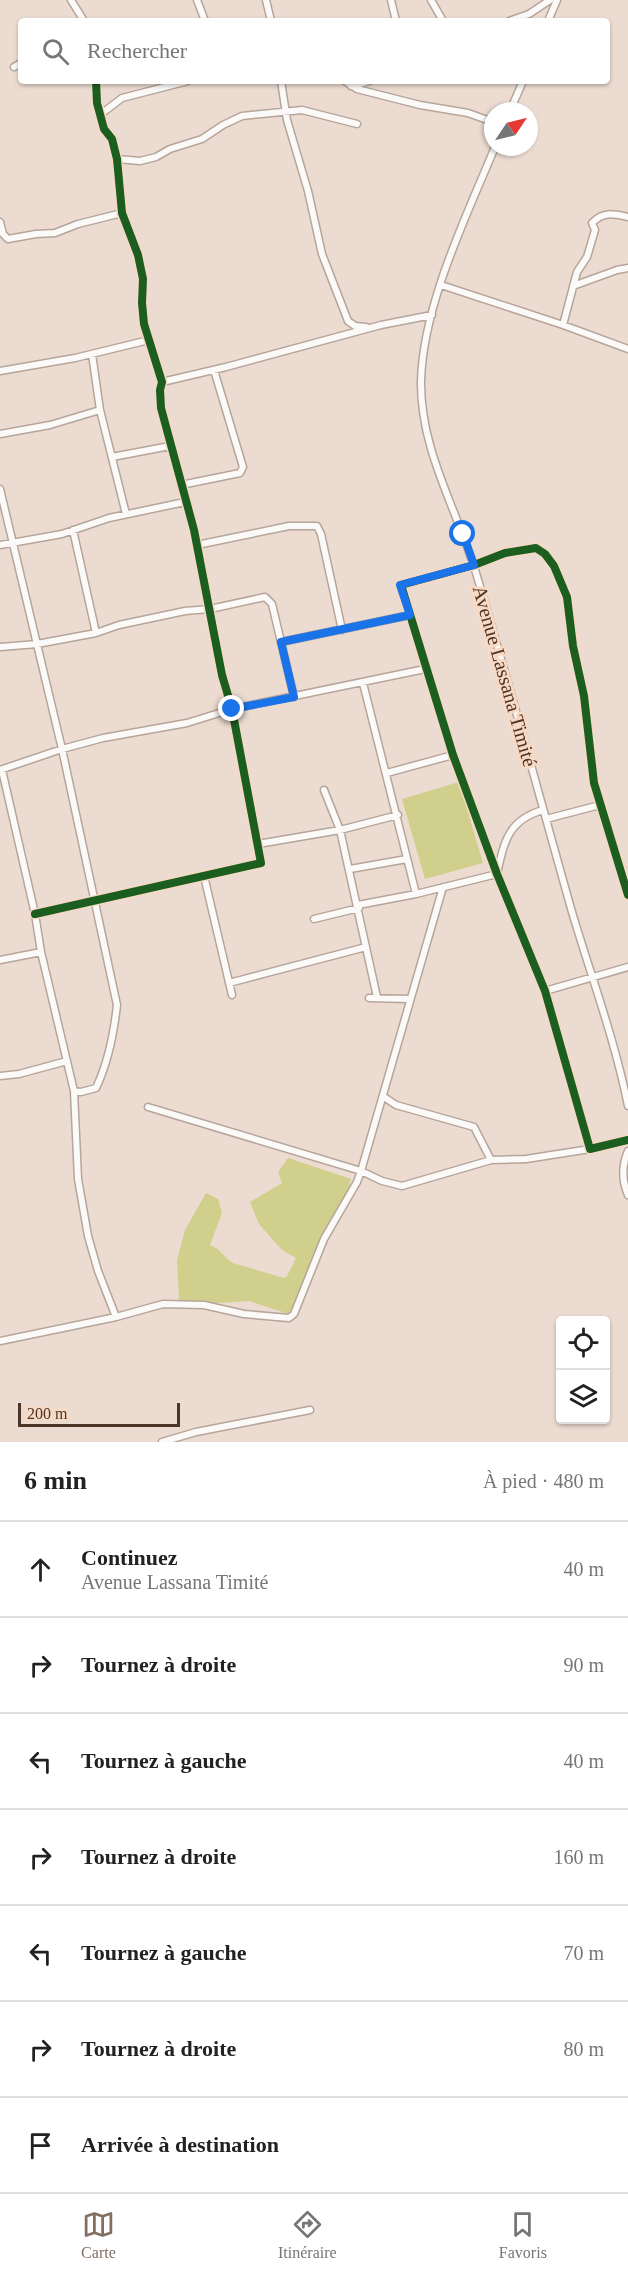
<!DOCTYPE html>
<html lang="fr">
<head>
<meta charset="utf-8">
<style>
  :root { --surface:#fff; --page:#f6f6f6; --text:#222; --muted:#767676; --line:#e0e0e0; --accent:#836f62 }
  body { margin:0; font-family:"Times New Roman",serif; background:var(--page); color:var(--text) }
  .controls { position:absolute; right:18px; bottom:18px; display:grid; overflow:hidden; border-radius:6px; box-shadow:0 2px 4px #0004 }
  .controls button { width:54px; height:54px; display:grid; place-items:center; padding:0; border:0; border-bottom:2px solid var(--line); background:var(--surface); color:var(--text); font:30px sans-serif }
  .compass { position:absolute; left:484px; top:102px; width:54px; height:54px; border-radius:50%; background:var(--surface); box-shadow:0 2px 4px #0004; rotate:55deg }
  .scale { position:absolute; left:18px; bottom:15px; width:162px; box-sizing:border-box; padding-left:6px; border:3px solid #4a3527; border-top:0; font-size:16px; line-height:21px; white-space:nowrap; color:#4a3527; -webkit-text-stroke:4px #f8d9c4; paint-order:stroke }
  .stop { position:absolute; width:18px; height:18px; margin:-14px; border:4px solid #1a73e8; border-radius:50%; background:#fff }
  .stop.end { background:#1a73e8; border-color:#fff; box-shadow:0 2px 6px #0008 }
  .list { margin:0; padding:0; list-style:none }
  h2 { display:flex; justify-content:space-between; align-items:center; height:78px; margin:0; padding:0 24px; font-size:26px }
  h2 small { font-size:20px; font-weight:400; color:var(--muted) }
  .list li { display:grid; grid-template-columns:39px 1fr auto; gap:18px; align-items:center; box-sizing:border-box; height:96px; padding:0 24px; border-top:2px solid var(--line) }
  .list b { display:block; font-size:22px; white-space:nowrap }
  .list p { margin:0; font-size:20px; white-space:nowrap; color:var(--muted) }
  .list em { font-size:20px; font-style:normal; color:var(--muted) }
  .icon { flex:none; width:33px; height:33px; fill:none; stroke:currentColor; stroke-width:2; stroke-linecap:round; stroke-linejoin:round }
  .map { position:relative; flex:none; width:628px; height:1442px; overflow:hidden }
  .search { position:absolute; background:var(--surface); box-shadow:0 2px 4px #0004; left:18px; right:18px; top:18px; height:66px; display:flex; align-items:center; gap:15px; box-sizing:border-box; padding:0 21px; border-radius:6px; color:var(--muted); font-size:22px }
  .sheet { height:750px; background:var(--surface) }
  nav { display:flex; justify-content:space-around; align-items:center; box-sizing:border-box; height:84px; border-top:2px solid var(--line); background:var(--surface); font-size:16px; color:var(--muted) }
  nav a { display:grid; justify-items:center; gap:3px }
  nav .on { color:var(--accent) }
  .map>svg:first-child { display:block }
  .green { fill:#d0cf8b }
  .lines { fill:none; stroke-linecap:round; stroke-linejoin:round }
  .minor-casing { stroke:#b6a59a; stroke-width:9 }
  .minor { stroke:#fcfaf8; stroke-width:6 }
  .cycleway-casing { stroke:#f8d9c4; stroke-width:11 }
  .cycleway { stroke:#1b5e20; stroke-width:8 }
  .route { stroke:#1a73e8; stroke-width:8 }
  .labels { text-anchor:middle; stroke-width:6; stroke-linejoin:round; paint-order:stroke }
  .street-label { font-size:20px; fill:#4a3527; stroke:#f8d9c4 }
</style>
</head>
<body>
<div class="map">
<svg width="628" height="1442" viewBox="0 0 628 1442">
  <rect width="100%" height="100%" fill="#ecdbd0"/>
  <path class="green" d="M459,782l24,81 -58,16 -23,-80z
    M288,1158l63,21 -4,15 -26,45 -28,71 -4,4 -40,-13 -46,3 -24,-3 -2,-41 8,-30 21,-37 12,6 4,14 -12,32c11,4 13,12 23,18l51,15 3,-2 9,-18 -14,-8 -23,-26 -9,-22 32,-19 -4,-11z"/>
  <g class="lines">
    <g class="minor-casing">
      <path id="minor" d="M71,0l13,21
        M197,0l8,21
        M266,0l5,21
        M391,0l5,21
        M431,0l12,21
        M509,21l20,-7 21,-14
        M548,21l9,-21
        M14,67l7,-4
        M281,81l6,39 21,71 14,63 26,67 7,5 11,1
        M345,81l12,8 63,16 48,8 25,9
        M351,86l19,-5
        M510,111l13,-30
        M101,114l21,-16 66,-17
        M495,147c-29,70 -72,158 -74,234 -1,69 36,128 55,192 34,113 64,226 96,339 19,64 43,128 56,194
        M117,159l23,2 16,-4 14,-8 32,-10 21,-14 19,-9 60,-6 55,14
        M0,222l3,12 5,5 28,-5 19,-1 23,-9 44,-11
        M441,285l122,40 65,24
        M573,286l44,-16 11,-2
        M563,325l14,-53 10,-15 8,-27 -3,-7c11,-12 22,-9 36,-6
        M92,354l8,56 26,104
        M0,371l75,-13 74,-18
        M162,382l64,-15 155,-42 51,-10
        M0,434l50,-9 50,-15
        M112,457l58,-11
        M181,485l59,-12 3,-6 -29,-97
        M0,489l62,260 55,256c-3,27 -9,58 -21,83l-15,4 -7,-1
        M73,530l23,103
        M0,545l62,-11 47,-16 76,-16
        M197,545l92,-19h28l4,8 21,96
        M281,642l129,-27
        M0,647l37,-3 59,-11 23,-8 66,-14 25,-2 55,-12 7,7 22,93
        M363,683l53,211
        M0,770l62,-21 41,-11 84,-15 45,-14 193,-40
        M2,770l33,144 6,38 33,139 4,88 10,57 10,35 18,46
        M387,773l66,-18
        M324,790l16,40 37,167
        M546,819l54,-14
        M258,844l82,-14 58,-15
        M350,869l57,-10
        M204,876l28,119
        M628,895l-34,-112 -10,-87 -11,-50 -6,-49 -13,-31 -9,-12 -9,-6 -31,5 -31,12 -73,20 52,170 44,119 48,117 45,158 38,-9
        M358,905l58,-11 81,-20c7,-32 11,-54 46,-64
        M35,914l226,-51 -29,-154 -10,-34 -28,-145 -33,-122 -1,-18 2,-8 -18,-58 -2,-21 1,-24 -5,-24 -16,-42 -5,-54 -5,-20 -8,-10 -7,-26 -1,-22
        M314,919l45,-11
        M0,960l41,-8
        M229,983l137,-36
        M545,991l83,-24
        M369,998l40,1
        M0,1076l19,-2 48,-13
        M384,1097l12,8 78,22 17,33
        M148,1107l213,64 21,10 20,5 89,-26 35,-1 64,-10
        M628,1151c-6,14 -6,30 0,44
        M0,1341l116,-24 47,-13 41,1 40,9 45,4 5,-4 30,-75 33,-57 4,-11 82,-284
        M162,1442l34,-10 114,-22"/>
    </g>
    <use href="#minor" class="minor"/>
    <g class="cycleway-casing">
      <path id="cycleway" d="M628,895l-34,-112 -10,-87 -11,-50 -6,-49 -13,-31 -9,-12 -9,-6 -31,5 -31,12 -73,20 52,170 44,119 48,117 45,158 38,-9
        M35,914l226,-51 -29,-154 -10,-34 -28,-145 -33,-122 -1,-18 2,-8 -18,-58 -2,-21 1,-24 -5,-24 -16,-42 -5,-54 -5,-20 -8,-10 -7,-26 -1,-22"/>
    </g>
    <use href="#cycleway" class="cycleway"/>
  </g>
  <g class="lines">
    <path class="route" d="M232,709l62,-12 -13,-55 129,-27 -10,-30 74,-20 -11,-31"/>
  </g>
  <g class="labels">
    <g class="street-label">
      <text transform="translate(505 676) rotate(74)" y="7">Avenue Lassana Timité</text>
    </g>
  </g>
</svg>
<div class="controls">
<button><svg class="icon" aria-label="locate" viewBox="0 0 24 24"><circle cx="12" cy="12" r="6"/><path d="M12 2v4M12 18v4M2 12h4M18 12h4"/></svg></button>
<button><svg class="icon" aria-label="layers" viewBox="0 0 24 24"><path d="M12 4l9 5-9 5-9-5zM3 14l9 5 9-5"/></svg></button>
</div>
<svg class="compass" viewBox="-18 -18 36 36"><path d="M0-13l5 13h-10z" fill="#e53935"/><path d="M0 13l5-13h-10z" fill="#767676"/></svg>
<div class="scale">200 m</div>
<div class="stop" style="left:463px;top:534px"></div>
<div class="stop end" style="left:232px;top:709px"></div>
<div class="search"><svg class="icon" aria-label="search" viewBox="0 0 24 24"><circle cx="10" cy="10" r="6"/><path d="M15 15l6 6"/></svg>Rechercher</div>
</div>
<section class="sheet">
<h2>6 min<small>À pied · 480 m</small></h2>
<ul class="list">
<li><svg class="icon" aria-label="ahead" viewBox="0 0 24 24"><path d="M12 20V5M6 11l6-6 6 6"/></svg><div><b>Continuez</b><p>Avenue Lassana Timité</p></div><em>40 m</em></li>
<li><svg class="icon" aria-label="right" viewBox="0 0 24 24"><path d="M7 20v-9h11M14 6l5 5-5 5"/></svg><div><b>Tournez à droite</b></div><em>90 m</em></li>
<li><svg class="icon" aria-label="left" viewBox="0 0 24 24"><path d="M17 20v-9H6M10 6l-5 5 5 5"/></svg><div><b>Tournez à gauche</b></div><em>40 m</em></li>
<li><svg class="icon" aria-label="right" viewBox="0 0 24 24"><path d="M7 20v-9h11M14 6l5 5-5 5"/></svg><div><b>Tournez à droite</b></div><em>160 m</em></li>
<li><svg class="icon" aria-label="left" viewBox="0 0 24 24"><path d="M17 20v-9H6M10 6l-5 5 5 5"/></svg><div><b>Tournez à gauche</b></div><em>70 m</em></li>
<li><svg class="icon" aria-label="right" viewBox="0 0 24 24"><path d="M7 20v-9h11M14 6l5 5-5 5"/></svg><div><b>Tournez à droite</b></div><em>80 m</em></li>
<li><svg class="icon" aria-label="arrive" viewBox="0 0 24 24"><path d="M6 21V4h12l-3 4 3 4H6"/></svg><div><b>Arrivée à destination</b></div></li>
</ul>
</section>
<nav>
<a class="on"><svg class="icon" aria-label="map" viewBox="0 0 24 24"><path d="M3 6l6-2 6 2 6-2v14l-6 2-6-2-6 2zM9 4v14M15 6v14"/></svg>Carte</a>
<a><svg class="icon" aria-label="directions" viewBox="0 0 24 24"><path d="M12 3l9 9-9 9-9-9zM9 14v-3h6M13 9l2 2-2 2"/></svg>Itinéraire</a>
<a><svg class="icon" aria-label="saved" viewBox="0 0 24 24"><path d="M7 4h10v16l-5-4-5 4z"/></svg>Favoris</a>
</nav>
</body>
</html>
